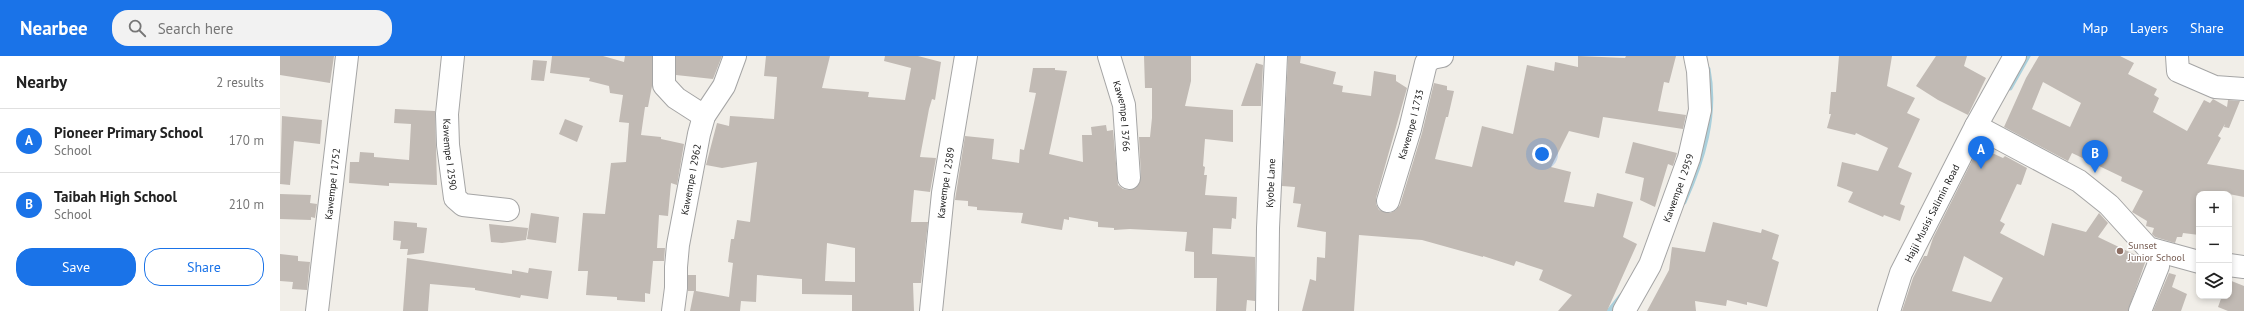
<!DOCTYPE html>
<html lang="en">
<head>
<meta charset="utf-8">
<style>
  :root { --surface:#fff; --page:#f2f2f2; --text:#222; --muted:#767676; --line:#e0e0e0; --accent:#1a73e8 }
  body { margin:0; font-family:"PT Sans",sans-serif; background:var(--page); color:var(--text) }
  .controls { position:absolute; right:12px; bottom:12px; display:grid; overflow:hidden; border-radius:8px; box-shadow:0 2px 6px #0003 }
  .controls button { width:36px; height:36px; display:grid; place-items:center; padding:0; border:0; border-bottom:1px solid var(--line); background:var(--surface); color:var(--text); font:20px sans-serif }
  .you { position:absolute; left:1262px; top:98px; width:14px; height:14px; margin:-10px; border:3px solid #fff; border-radius:50%; background:#1a73e8; box-shadow:0 0 0 6px #1a73e833 }
  .badge { display:grid; place-items:center; width:26px; height:26px; border-radius:50%; background:var(--accent); color:#fff; font-size:13px; font-weight:700 }
  .pin { position:absolute; translate:-50% -33px; filter:drop-shadow(0 1px 2px #0008) }
  .pin::after { content:''; position:absolute; top:21px; width:14px; height:12px; background:inherit; clip-path:polygon(0 0,100% 0,50% 100%) }
  .list { margin:0; padding:0; list-style:none }
  h2 { display:flex; justify-content:space-between; align-items:center; height:52px; margin:0; padding:0 16px; font-size:17px }
  h2 small { font-size:13px; font-weight:400; color:var(--muted) }
  .list li { display:grid; grid-template-columns:26px 1fr auto; gap:12px; align-items:center; box-sizing:border-box; height:64px; padding:0 16px; border-top:1px solid var(--line) }
  .list b { display:block; font-size:15px; white-space:nowrap }
  .list p { margin:0; font-size:13px; white-space:nowrap; color:var(--muted) }
  .list em { font-size:13px; font-style:normal; color:var(--muted) }
  .actions { display:flex; gap:8px; padding:12px 16px }
  .actions a { flex:1; padding:9px 0; border:1px solid var(--accent); border-radius:16px; text-align:center; font-size:14px; color:var(--accent) }
  .actions .main { background:var(--accent); color:#fff }
  .icon { flex:none; width:22px; height:22px; fill:none; stroke:currentColor; stroke-width:2; stroke-linecap:round; stroke-linejoin:round }
  .map { position:relative; flex:none; width:1964px; height:255px; overflow:hidden }
  header { display:flex; align-items:center; gap:24px; box-sizing:border-box; height:56px; padding:0 20px; background:var(--accent); color:#fff }
  header strong { font-size:19px }
  nav { display:flex; gap:22px; margin-inline-start:auto; font-size:14px }
  .search { width:280px; height:36px; background:var(--page); display:flex; align-items:center; gap:10px; box-sizing:border-box; padding:0 14px; border-radius:16px; color:var(--muted); font-size:15px }
  main { display:flex }
  aside { flex:1; background:var(--surface) }
  .map>svg:first-child { display:block }
  .lines { fill:none; stroke-linecap:round; stroke-linejoin:round }
  .stream { stroke:#aad0dc; stroke-width:5 }
  .building { fill:#c1bab4; fill-rule:evenodd }
  .minor-casing { stroke:#a5a5a5; stroke-width:24 }
  .minor { stroke:#fff; stroke-width:22 }
  .education-dot { fill:#8d6e63; stroke:#fff; stroke-width:1.5 }
  .labels { text-anchor:middle; stroke-width:3; stroke-linejoin:round; paint-order:stroke }
  .street-label { font-size:10px; fill:#212121; stroke:#fff }
  .education-label { font-size:10px; fill:#785e54; stroke:#fff; text-anchor:start }
</style>
</head>
<body>
<header>
<strong>Nearbee</strong>
<div class="search"><svg class="icon" aria-label="search" viewBox="0 0 24 24"><circle cx="10" cy="10" r="6"/><path d="M15 15l6 6"/></svg>Search here</div>
<nav><a>Map</a><a>Layers</a><a>Share</a></nav>
</header>
<main>
<aside>
<h2>Nearby<small>2 results</small></h2>
<ul class="list">
<li><span class="badge">A</span><div><b>Pioneer Primary School</b><p>School</p></div><em>170 m</em></li>
<li><span class="badge">B</span><div><b>Taibah High School</b><p>School</p></div><em>210 m</em></li>
</ul>
<div class="actions"><a class="main">Save</a><a>Share</a></div>
</aside>
<div class="map">
<svg width="1964" height="255" viewBox="0 0 1964 255">
  <rect width="100%" height="100%" fill="#f1eee8"/>
  <g class="lines">
    <path class="stream" d="M1730,32l18,-32
      M1404,146c19,-42 33,-87 24,-133
      M1329,255l12,-15"/>
  </g>
  <path class="building" d="M0,0h54l-4,27 -50,-8z
    M272,0h51l21,6 1,-6h27v30l-4,21h-3l-4,28 20,2v2l23,5 -7,41 -6,-2 -3,33 -9,-1 -2,33h8l-1,13h-11l-3,33 -5,-1v9l-28,-2v-3l-31,-2 2,-24h-10l5,-58 22,1 6,-51 15,-1 3,-39 -10,-1 4,-27 -13,-2 -1,-7 -20,-5 1,-3 -40,-5z
    M396,0h46l-9,23 -37,-4z
    M486,0h64l-8,32 47,4 -1,5 37,3 6,-32 -27,-7 1,-5h33l23,6 -6,38 -3,-1 -3,10 -9,48 16,1 -6,34 -16,-2 -3,32h17l-7,61h-8l1,28h-62v-16l-50,-1v-15l-45,-4 -1,27 -15,-1 -1,10h-50l4,-20h-6v-16h8v16l33,6 4,-34 -5,-1 3,-23h3l3,-19 13,2 7,-60 -35,6 -16,-3 11,-42 12,3 1,-10 44,3 3,-42 -13,-1zM547,187l28,5v34l-30,-1z
    M864,0h47v25l-6,25 48,4v32l-28,-3 -2,27 2,1 -1,8h3l-2,20 32,2 -1,22 -4,-1 -1,11 -18,-1 -1,26 43,3v44l-8,-1 -1,11h-30l1,-33h-23v-26l-9,-1 2,-19 -57,-3 -16,1v-2l-16,-1v-5l-29,-5v3l-5,-1 -2,11 -7,-1 -34,-6 2,-10 -46,-3v-3l-9,-1v-5l-13,-1 10,-64 29,3 -2,20 27,4 1,-14 4,1 12,-57 -7,-1 4,-24h22v2l12,1 -18,83 34,8 -1,-27h10l-1,-8 15,-2 1,6 6,-1 5,55 5,4 6,1 7,-2 5,-11 -2,-40h11l2,-19v-30h-7z
    M1008,0h13l-1,7 36,9 -3,12 10,2 -1,6 29,4 3,-25 22,4v6l11,7 -31,110v6l3,6 11,3 6,-3 4,-5 22,-72 12,-50 13,3v4l7,1 -6,26h-2l-11,42 37,8 10,-41 31,8 14,-69 27,6 1,-9 23,5v-11l47,2 1,-2h50l-7,27 -5,-1 -6,29 28,4 -3,14 -80,-12 -4,21 -30,-7 -18,36 20,5 -7,30 30,5 3,-14 36,9 -10,35 14,7 -30,67h-49l14,-16 -33,-15 4,-10 -27,-9 -2,5 -31,-10v1l-61,-17 -63,-5 -5,76h-52l8,-32 6,2 1,-24 8,1 1,-26 -29,-5 4,-23 -8,-1 2,-16 -13,-1z
    M1559,0h53l-5,30 28,12 -8,15 13,6 -22,48 14,6 -12,31 5,2 -5,15 -16,-6 -1,2 -35,-15 5,-10 -16,-6 5,-24 36,9 10,-23 -32,-15 -1,2 -28,-7 4,-14h-2l2,-22h5z
    M1656,0h31l-3,10 22,12 -18,37 -30,-15 -22,-14z
    M1759,0h81l14,7 -6,11 29,15 -3,6 5,3 -6,14 34,19 17,-31 6,3 3,-4 14,8 1,-7 12,1 -11,27 -5,-1 1,-3 -7,12 3,2 -14,26 37,6v27l-15,-3h-30v41l-16,-2 -1,4h-5l-2,6 -20,-6 -3,-3 2,-6 -8,-2 1,-5 -15,-9 11,-21 -22,-10 1,-4 -50,-24 -4,8 -64,-34 22,-49zM1763,26l38,21 -11,24 -38,-18z
    M253,4l14,1 -3,20 -13,-1z
    M976,7l7,2 -2,41h-20z
    M115,53l40,2 2,74 -48,-2v3l-40,-3 1,-21h9l1,-10 14,1v4l35,3 2,-36 -17,-1z
    M2,60l40,4 -2,24 -26,-3 -4,44 -10,-1z
    M285,63l18,7 -6,16 -18,-8z
    M1353,86l44,11 -4,13 -5,-2 -13,43 -15,-7 4,-22 -19,-5z
    M1699,91l24,11 2,-2 22,12 -6,17 -4,-1 -17,37 5,3 -5,9 44,23 8,-33 34,9 13,-19 9,10 -10,14 48,23 -18,51h-226l11,-33 11,-22h3l6,-18zM1684,200l39,22 -12,24 -39,-11z
    M0,138l31,1 -1,8 7,1 -2,14 -4,-1v3l-31,-1z
    M251,157l28,4 -3,26 -29,-4z
    M114,165l23,2v4l10,1 -3,25 -17,2 1,-6h-8l1,-8 -8,-1z
    M1433,166l48,11 1,-4 17,6 -7,24 7,3 -12,45 -20,-5v3l-20,-5 -1,6 -31,-5 1,10h-49l22,-41 3,-23 33,5z
    M209,168l39,4 -2,12 -24,3 -11,-1z
    M0,198l18,2v5l12,1 -3,28 -15,-1 1,-7 -13,-1z
    M127,202l105,16v-4l16,3 1,-5 23,3 -4,28 -27,-4 -1,3 -45,-8v-2l-45,-4 -2,27h-25z
    M1889,217l7,2 -4,12 15,7 -6,17h-28z
    M1949,224l15,6v25h-16l-10,-4 4,-11h7z"/>
  <g class="lines">
    <g class="minor-casing">
      <g id="minor">
        <path id="s1" d="M173,0l-6,58 1,31 7,53 8,7 45,5"/>
        <path d="M384,0v29l12,13 28,18"/>
        <path id="s2" d="M829,0l15,49 5,73"/>
        <path d="M1897,0l1,15 37,16 29,2"/>
        <path d="M1696,70l103,55 30,24 39,43 51,14"/>
        <path id="s3" d="M1108,145l22,-72 16,-66 6,-5 10,-2"/>
        <path d="M1949,209l15,2"/>
        <path id="s4" d="M37,255l30,-255"/>
        <path id="s5" d="M393,255l3,-23v-21l2,-22 21,-111 5,-18 20,-30 11,-30"/>
        <path id="s6" d="M651,255l12,-118 23,-137"/>
        <path id="s7" d="M987,255l1,-83 8,-172"/>
        <path id="s8" d="M1344,255l26,-46 39,-107 11,-48 -2,-39 -3,-15"/>
        <path id="s9" d="M1609,255l12,-38 75,-147 39,-70"/>
        <path d="M1860,255l18,-45 1,-14"/>
      </g>
    </g>
    <use href="#minor" class="minor"/>
  </g>
  <circle class="education-dot" cx="1840" cy="195" r="4"/>
  <g class="labels">
    <g class="street-label">
      <text dy="4" stroke="none"><textPath href="#s2" startOffset="62">Kawempe I 3766</textPath></text>
      <text dy="4" stroke="none"><textPath href="#s3" startOffset="80">Kawempe I 1733</textPath></text>
      <text dy="4" stroke="none"><textPath href="#s1" startOffset="99">Kawempe I 2590</textPath></text>
      <text dy="4" stroke="none"><textPath href="#s5" startOffset="133">Kawempe I 2962</textPath></text>
      <text dy="4" stroke="none"><textPath href="#s4" startOffset="128">Kawempe I 1752</textPath></text>
      <text dy="4" stroke="none"><textPath href="#s6" startOffset="129">Kawempe I 2589</textPath></text>
      <text dy="4" stroke="none"><textPath href="#s7" startOffset="128">Kyobe Lane</textPath></text>
      <text dy="4" stroke="none"><textPath href="#s8" startOffset="135">Kawempe I 2959</textPath></text>
      <text dy="4" stroke="none"><textPath href="#s9" startOffset="107">Hajji Musisi Salimin Road</textPath></text>
    </g>
    <g class="education-label">
      <text x="1848" y="193">Sunset<tspan x="1848" dy="12">Junior School</tspan></text>
    </g>
  </g>
</svg>
<div class="controls">
<button>+</button>
<button>−</button>
<button><svg class="icon" aria-label="layers" viewBox="0 0 24 24"><path d="M12 4l9 5-9 5-9-5zM3 14l9 5 9-5"/></svg></button>
</div>
<div class="you"></div>
<div class="pin badge" style="left:1701px;top:113px">A</div>
<div class="pin badge" style="left:1815px;top:117px">B</div>
</div>
</main>
</body>
</html>
